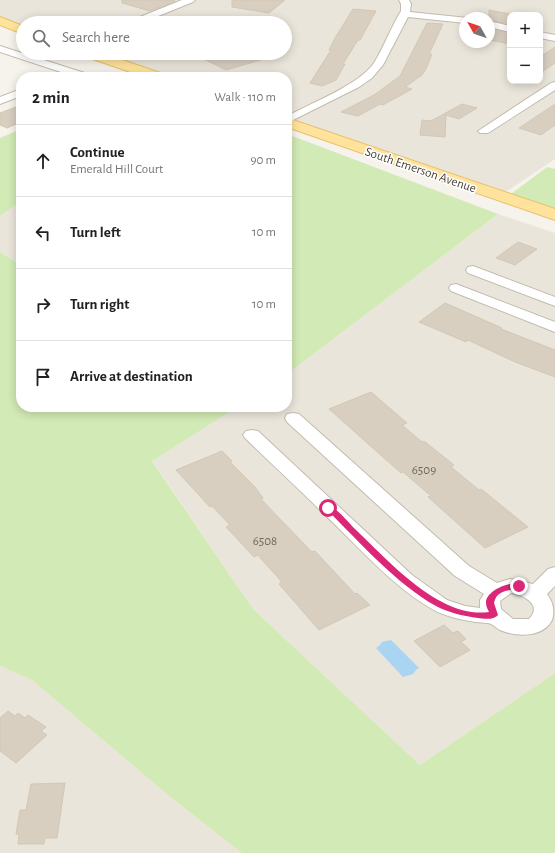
<!DOCTYPE html>
<html lang="en">
<head>
<meta charset="utf-8">
<style>
  :root { --surface:#fff; --page:#f2f2f2; --text:#202124; --muted:#757577; --line:#e0e0e0 }
  body { margin:0; font-family:"Alegreya Sans",sans-serif; background:var(--page); color:var(--text) }
  .controls { position:absolute; right:12px; top:12px; display:grid; overflow:hidden; border-radius:8px; box-shadow:0 2px 10px #0003 }
  .controls button { width:36px; height:36px; display:grid; place-items:center; padding:0; border:0; border-bottom:1px solid var(--line); background:var(--surface); color:var(--text); font:20px sans-serif }
  .compass { position:absolute; left:459px; top:12px; width:36px; height:36px; border-radius:50%; background:var(--surface); box-shadow:0 2px 10px #0003; rotate:310deg }
  .stop { position:absolute; width:12px; height:12px; margin:-9px; border:3px solid #db2777; border-radius:50%; background:#fff }
  .stop.end { background:#db2777; border-color:#fff; box-shadow:0 1px 4px #0008 }
  .list { margin:0; padding:0; list-style:none }
  h2 { display:flex; justify-content:space-between; align-items:center; height:52px; margin:0; padding:0 16px; font-size:17px }
  h2 small { font-size:13px; font-weight:400; color:var(--muted) }
  .list li { display:grid; grid-template-columns:26px 1fr auto; gap:12px; align-items:center; box-sizing:border-box; height:72px; padding:0 16px; border-top:1px solid var(--line) }
  .list b { display:block; font-size:15px; white-space:nowrap }
  .list p { margin:0; font-size:13px; white-space:nowrap; color:var(--muted) }
  .list em { font-size:13px; font-style:normal; color:var(--muted) }
  .icon { flex:none; width:22px; height:22px; fill:none; stroke:currentColor; stroke-width:2; stroke-linecap:round; stroke-linejoin:round }
  .map { position:relative; flex:none; width:555px; height:853px; overflow:hidden }
  .search { position:absolute; background:var(--surface); box-shadow:0 2px 10px #0003; left:16px; top:16px; width:276px; height:44px; display:flex; align-items:center; gap:10px; box-sizing:border-box; padding:0 14px; border-radius:22px; color:var(--muted); font-size:15px }
  .panel { position:absolute; background:var(--surface); box-shadow:0 2px 10px #0003; left:16px; top:72px; width:276px; height:340px; border-radius:16px }
  .map>svg:first-child { display:block }
  .residential { fill:#eae5da; fill-rule:evenodd }
  .green { fill:#d2eab5 }
  .water { fill:#a9d4f2 }
  .building { fill:#d8cfc1; stroke:#d3c7b4 }
  .lines { fill:none; stroke-linecap:round; stroke-linejoin:round }
  .minor-casing { stroke:#c2bbae; stroke-width:2 }
  .primary-casing { stroke:#e6c16a; stroke-width:2 }
  .minor { fill:#fff; fill-rule:evenodd }
  .primary { fill:#ffe39c; fill-rule:evenodd }
  .route { fill:#db2777 }
  .labels { text-anchor:middle; stroke-width:3; stroke-linejoin:round; paint-order:stroke }
  .far-street-label { font-size:13px; fill:#4b4439; stroke:#fff }
  .number-label { font-size:13px; fill:#6e675b }
</style>
</head>
<body>
<div class="map">
<svg width="555" height="853" viewBox="0 0 555 853">
  <rect width="100%" height="100%" fill="#f6f3ec"/>
  <path class="residential" d="M0,0h555v159l-55,37 -213,-74v-45h-129l-68,-24h195v-30h-262v6l-23,-8zM510,15h30v66h-30zM465,18h24v24h-24z
    M21,201v64l-21,-13v-36z
    M498,214l57,19v440l-135,92 -167,-156 -101,-149 85,-53h50v-33z
    M0,666l32,14 142,120 68,53h-242z"/>
  <path class="green" d="M21,129v72l-21,15v-78z
    M287,134l211,80 -211,160z
    M547,167l8,2v41l-44,-16z
    M0,252l21,13v142h216l-85,54 101,148 167,156 135,-92v180h-313l-68,-53 -142,-120 -32,-14z"/>
  <path class="water" d="M391,640l28,28 -3,2 -3,4 -10,3 -27,-29 3,-2 3,-4z"/>
  <path class="building" d="M122,0h53l-1,2 -24,9 -28,-8z
    M232,0h53l-16,13 -37,-6z
    M353,9l23,2 -16,29h-2l-15,24h2l-9,16 -14,6 -12,-3 21,-33h-2l6,-12z
    M489,10l21,4v10l-21,-4z
    M427,23l16,1 -14,30h3l-6,15 -4,6 -17,12 7,2 -29,16 -3,-1 -22,12 -17,-4 33,-17 26,-19z
    M489,29l21,4v11l-21,-4z
    M555,47v16l-15,10v-16z
    M192,53h81l1,3 -48,14z
    M462,104l15,4 -18,11 -13,-4 -1,22 -25,-2 2,-15 9,1z
    M555,104v21l-14,10 -22,-7z
    M21,105v17l-14,6 -7,-3v-12z
    M518,242l19,7 -22,16 -19,-7z
    M445,303l57,25 -1,1 54,21v27l-40,-15 -47,-22 -2,2 -47,-20z
    M371,392l36,31 -5,2 20,17 2,-1 30,24 -3,2 28,23 2,-1 47,38 -43,21 -57,-51 3,-1 -28,-24 -2,1 -72,-64z
    M222,451l10,10 -2,1 25,25 8,11 -2,1 18,19 33,34 3,-1 40,43 2,-1 13,12 -51,25 -40,-46 3,-2 -19,-21 -5,-6 -4,2 -28,-30 4,-2 -18,-19 -2,1 -34,-37z
    M444,625l9,8 5,-2 8,8 -5,3 9,8 -30,17 -26,-26z
    M8,711l7,5 3,-3 7,5 3,-3 18,12 -5,4 6,4 -31,28 -16,-12v-33z
    M65,783l-8,55h-12l-1,6h-26l1,-10h-3l4,-24h6l5,-26z"/>
  <g class="lines">
    <g class="minor-casing">
      <path id="minor" d="M182,0h13l-2,2 -52,21h-13l2,-2z
        M399,0h10l2,4 -1,8 58,6h-3v5l-57,-6 -25,48 -11,13 -13,9 -72,36v-7c23,-12 73,-32 87,-53 10,-16 17,-36 27,-52v-7z
        M489,21l21,5v6l-21,-5z
        M540,32l15,3v6l-15,-3z
        M0,46l91,29 1,2h-16l-76,-25z
        M555,82v8l-67,43h-8l-2,-2 73,-48z
        M21,89v7l-21,8v-7z
        M473,266l82,31v9l-87,-33 -2,-3 2,-3z
        M456,284l99,38v10l-104,-41 -2,-3 2,-3z
        M293,413l6,1 170,152 28,17 13,-4 23,5 15,-15 7,-2v19l-8,8c6,8 8,17 5,26 -9,18 -36,17 -52,10 -4,-2 -8,-7 -13,-7 -16,-1 -40,-5 -55,-14 -41,-24 -73,-62 -107,-94 -26,-26 -53,-51 -79,-76l-3,-4 3,-4 6,-1 6,1 154,144 35,25 18,6 15,2v-8l4,-6 -29,-18 -168,-154 -2,-4 2,-4zM511,593c13,2 32,12 18,26h-16l-12,-10 -1,-8z"/>
    </g>
    <g class="primary-casing">
      <path id="primary" d="M0,17l23,9v8l-23,-9z
        M82,53h20l61,21 2,3h-20l-61,-21z
        M287,118l268,91v11l-268,-93z"/>
    </g>
    <use href="#minor" class="minor"/>
    <use href="#primary" class="primary"/>
  </g>
  <path class="route" d="M328,505c10,4 20,17 27,24 34,32 84,90 134,83 -1,-2 -3,-6 -3,-9 -1,-13 29,-25 37,-17l-2,2c-11,3 -24,1 -27,15l4,12c-4,5 -14,4 -20,3 -14,-2 -29,-5 -42,-12 -40,-22 -77,-65 -110,-97v-3z"/>
  <g class="labels">
    <g class="far-street-label">
      <text transform="translate(421 169) rotate(19)" y="5">South Emerson Avenue</text>
    </g>
    <g class="number-label">
      <text x="424" y="474">6509</text>
      <text x="265" y="545">6508</text>
    </g>
  </g>
</svg>
<div class="controls">
<button>+</button>
<button>−</button>
</div>
<svg class="compass" viewBox="-18 -18 36 36"><path d="M0-13l5 13h-10z" fill="#e53935"/><path d="M0 13l5-13h-10z" fill="#757577"/></svg>
<div class="stop" style="left:328px;top:508px"></div>
<div class="stop end" style="left:519px;top:586px"></div>
<div class="search"><svg class="icon" aria-label="search" viewBox="0 0 24 24"><circle cx="10" cy="10" r="6"/><path d="M15 15l6 6"/></svg>Search here</div>
<section class="panel">
<h2>2 min<small>Walk · 110 m</small></h2>
<ul class="list">
<li><svg class="icon" aria-label="ahead" viewBox="0 0 24 24"><path d="M12 20V5M6 11l6-6 6 6"/></svg><div><b>Continue</b><p>Emerald Hill Court</p></div><em>90 m</em></li>
<li><svg class="icon" aria-label="left" viewBox="0 0 24 24"><path d="M17 20v-9H6M10 6l-5 5 5 5"/></svg><div><b>Turn left</b></div><em>10 m</em></li>
<li><svg class="icon" aria-label="right" viewBox="0 0 24 24"><path d="M7 20v-9h11M14 6l5 5-5 5"/></svg><div><b>Turn right</b></div><em>10 m</em></li>
<li><svg class="icon" aria-label="arrive" viewBox="0 0 24 24"><path d="M6 21V4h12l-3 4 3 4H6"/></svg><div><b>Arrive at destination</b></div></li>
</ul>
</section>
</div>
</body>
</html>
